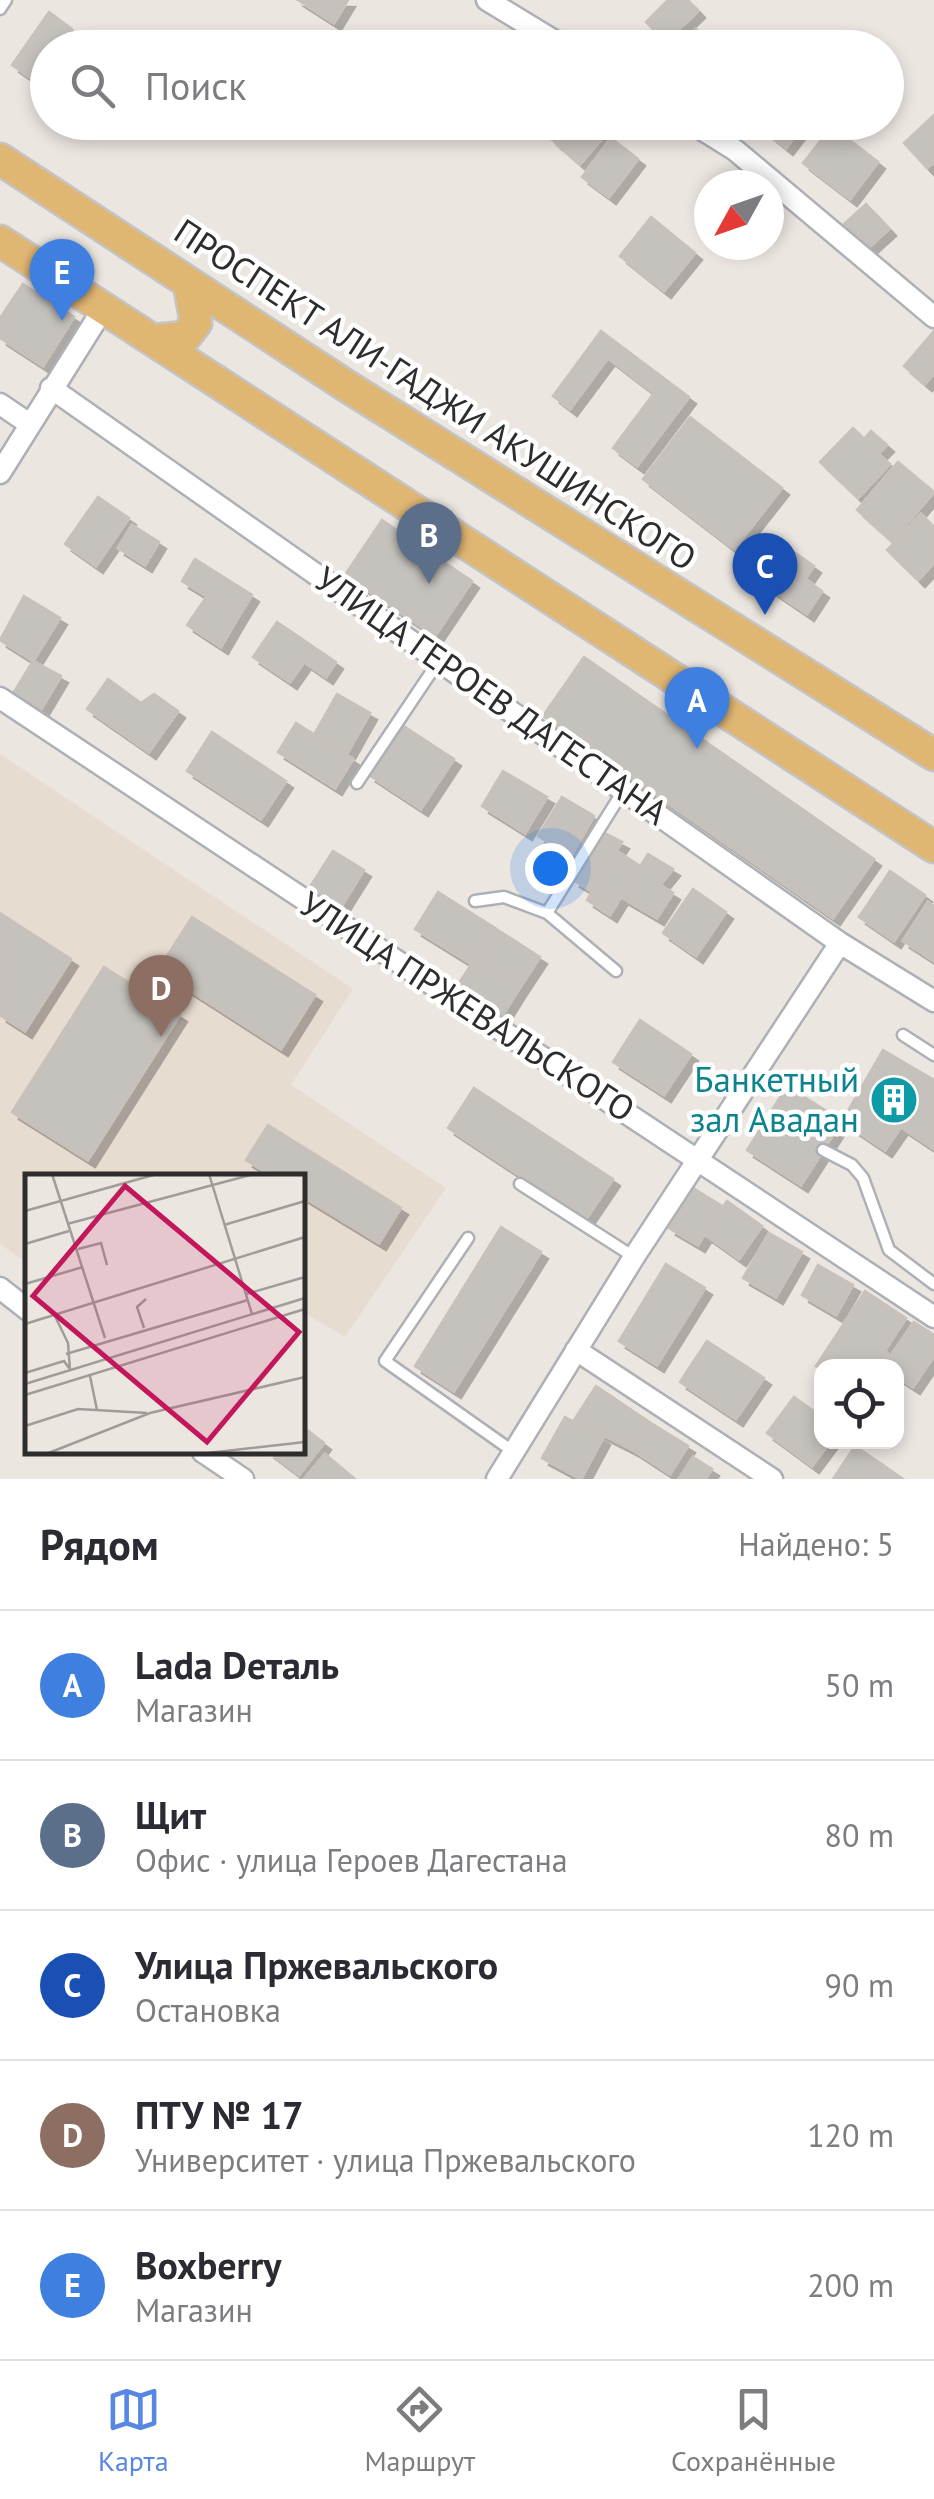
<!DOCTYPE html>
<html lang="ru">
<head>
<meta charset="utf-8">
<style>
  :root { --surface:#fff; --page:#f7f7f7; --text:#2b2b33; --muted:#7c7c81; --line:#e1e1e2; --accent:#5786e4 }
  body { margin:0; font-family:"PT Sans",sans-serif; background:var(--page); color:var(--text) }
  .controls { position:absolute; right:30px; bottom:30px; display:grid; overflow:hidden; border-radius:20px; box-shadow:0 5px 15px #0003 }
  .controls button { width:90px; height:90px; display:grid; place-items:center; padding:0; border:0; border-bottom:2px solid var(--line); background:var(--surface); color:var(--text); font:50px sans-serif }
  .compass { position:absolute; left:694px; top:170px; width:90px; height:90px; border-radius:50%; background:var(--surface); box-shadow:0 5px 15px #0003; rotate:230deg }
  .you { position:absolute; left:550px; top:868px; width:35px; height:35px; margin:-25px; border:8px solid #fff; border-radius:50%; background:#1a73e8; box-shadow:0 0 0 15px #1a73e833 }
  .badge { display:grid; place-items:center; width:65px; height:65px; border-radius:50%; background:var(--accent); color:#fff; font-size:32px; font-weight:700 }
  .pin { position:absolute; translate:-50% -82px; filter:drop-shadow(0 2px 5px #0008) }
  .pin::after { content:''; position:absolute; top:52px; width:35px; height:30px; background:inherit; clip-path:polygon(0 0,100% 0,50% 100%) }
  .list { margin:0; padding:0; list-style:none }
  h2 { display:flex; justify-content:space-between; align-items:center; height:130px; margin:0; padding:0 40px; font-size:42px }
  h2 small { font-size:32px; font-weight:400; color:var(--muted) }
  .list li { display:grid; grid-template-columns:65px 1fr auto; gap:30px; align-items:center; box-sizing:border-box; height:150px; padding:0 40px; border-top:2px solid var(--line) }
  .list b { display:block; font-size:38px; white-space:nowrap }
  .list p { margin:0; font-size:32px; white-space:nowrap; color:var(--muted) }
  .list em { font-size:32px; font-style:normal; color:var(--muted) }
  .icon { flex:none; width:55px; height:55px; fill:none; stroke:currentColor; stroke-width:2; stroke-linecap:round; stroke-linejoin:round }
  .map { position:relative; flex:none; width:934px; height:1479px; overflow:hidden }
  .search { position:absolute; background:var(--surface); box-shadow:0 5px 15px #0003; left:30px; right:30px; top:30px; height:110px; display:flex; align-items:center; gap:25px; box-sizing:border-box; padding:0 35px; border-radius:55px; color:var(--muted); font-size:38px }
  .sheet { height:880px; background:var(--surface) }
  nav { display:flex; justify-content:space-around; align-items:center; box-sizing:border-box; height:140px; border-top:2px solid var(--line); background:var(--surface); font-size:28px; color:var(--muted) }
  nav a { display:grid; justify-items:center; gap:5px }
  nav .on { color:var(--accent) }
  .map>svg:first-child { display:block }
  .education { fill:#e7dcd0 }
  .building { fill:#c5c1bc; stroke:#c8c1bb; stroke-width:2.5; filter:url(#shadow) }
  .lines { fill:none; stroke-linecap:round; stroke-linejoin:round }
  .lane-casing { stroke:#adb1b7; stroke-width:15 }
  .street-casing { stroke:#adb1b7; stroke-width:25 }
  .primary-casing { stroke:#c4c4c4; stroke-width:35 }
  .lane { stroke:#fff; stroke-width:10 }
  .street { stroke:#fff; stroke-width:20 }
  .primary { stroke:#e0b673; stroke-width:30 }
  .labels { text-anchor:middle; stroke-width:9; stroke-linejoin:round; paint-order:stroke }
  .street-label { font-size:35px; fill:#2d2d2d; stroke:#fff }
  .culture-label { font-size:35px; fill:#0d838f; stroke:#fff; text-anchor:end }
  .inset-road { fill:none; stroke:#a09c99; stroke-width:2.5 }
  .view { fill:#c2185b; fill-opacity:0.15; stroke:#c2185b; stroke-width:5 }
  .inset-edge { fill:none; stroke:#2d2d2d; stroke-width:5 }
</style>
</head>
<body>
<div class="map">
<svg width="934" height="1479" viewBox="0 0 934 1479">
  <defs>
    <filter id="shadow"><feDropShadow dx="7" dy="7" stdDeviation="0" flood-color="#0004"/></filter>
  </defs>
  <rect width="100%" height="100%" fill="#ece6e1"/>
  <path class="education" d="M0,754l353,235 -62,96 155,103 -101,149 -42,-25 -1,-136h-274l-1,87 -27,-19z"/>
  <path class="building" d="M298,0h50l-14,23z
    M668,0h20l10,11 -32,31 -20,-20z
    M49,12l23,17 -13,19h-11v16l-13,17 -23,-16z
    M696,29l18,19h-37z
    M934,115v47l-7,6 -23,-25z
    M563,122h30l13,12 -26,30 -30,-26z
    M754,122h52l-20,26z
    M832,126l46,36 -28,37 -47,-36z
    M611,138l27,21 -29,38 -27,-20z
    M866,204l23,25 -22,20 -23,-25z
    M651,217l44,36 -31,38 -44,-35z
    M23,284l51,33 -31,49 -43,-28v-20z
    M601,331l88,66 -52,69 -24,-18 41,-55 -46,-35 -38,51 -17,-13z
    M933,332l1,41 -9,11 -21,-18z
    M690,417l92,71 -48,61 -91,-70z
    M853,428l11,11 7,-8 16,14 -9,9 12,10 -32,34 -38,-36z
    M898,462l36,30 -42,49 -35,-31z
    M98,497l31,21 -33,48 -31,-22z
    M921,514l13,13v36l-16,17 -31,-30z
    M382,520l90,61 -37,55 -90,-61z
    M132,525l27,17 -14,23 -27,-17z
    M787,547l27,19 -9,13 17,12 -15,23 -60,-41 15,-22 15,10z
    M195,559l57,36 -13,21 -57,-35z
    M24,596l36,22 -27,43 -33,-21z
    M207,596l32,20 -18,31 -34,-22z
    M277,622l59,40 -10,15 -22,-15 -14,20 -37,-25z
    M584,657l290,202 -41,59 -290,-202z
    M33,661l28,15 -21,35 -28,-16z
    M108,679l33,24 13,-9 24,17 -29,41 -62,-43z
    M337,694l33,19 -22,39 -33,-19z
    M296,723l57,36 -18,29 -57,-36z
    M402,725l52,34 -33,50 -52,-34z
    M212,732l74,49 -25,38 -74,-48z
    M503,771l44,26 -22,36 -43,-27z
    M562,797l32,19 -23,40 -33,-20z
    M605,833l17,9 -32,48 -17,-10z
    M333,851l31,19 -25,40 -31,-20z
    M617,851l23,15 -30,49 -23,-15z
    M648,854l25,15 -13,16 13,8 -16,25 -36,-21z
    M890,871l35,24 -31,46 -35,-24z
    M693,889l33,23 -30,44 -33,-23z
    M438,892l57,36 -22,37 -58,-36z
    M928,902l6,4v55l-31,-20z
    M0,913l71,46 -46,72 -25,-16z
    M192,917l123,78 -34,54 -123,-79z
    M495,928l45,29 -19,29 -45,-29z
    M476,957l45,29 -22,35 -45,-30z
    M104,967l76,48 -92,145 -76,-48z
    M640,1020l51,34 -27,41 -51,-33z
    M883,1050l51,30v69l-33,-22 -16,23 -43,-29z
    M787,1086l55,35 -41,64 -54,-35z
    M474,1088l139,91 -27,40 -138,-91z
    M268,1125l133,83 -22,35 -77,-47v-20h-30l-26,-16z
    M693,1188l29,18 -24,39 -29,-17z
    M727,1201l35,25 -23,33 -35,-25z
    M501,1227l40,25 -87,139 -39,-25z
    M769,1233l33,19 -26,45 -33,-19z
    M666,1264l39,24 -48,77 -38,-24z
    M818,1265l35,20 -17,30 -34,-20z
    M865,1291l41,27 -21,32 5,7 -6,9 -62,3 -6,-3z
    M914,1322l20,13v21l-21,31 -17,-11 -6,-19z
    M707,1341l57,37 -28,41 -56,-37z
    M596,1386l55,37 -18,27 -59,-30z
    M794,1397l28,20v25h8l-18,24 -45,-33z
    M565,1417l38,21 -22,41 -39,-21z
    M651,1423l37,23 -18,28 -37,-24z
    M302,1426l22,17 -25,32 -30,-23h33z
    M855,1446l28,19 -10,14h-40z
    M325,1454l30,25h-51z
    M693,1457l19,12 -7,10h-26z
    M883,1465l20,14h-30z"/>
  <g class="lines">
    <g class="lane-casing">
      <path id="lane" d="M0,9l6,-9
        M357,783l83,-124
        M475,901l29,-4 43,16 76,-122
        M547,913l69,58
        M903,1035l31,20
        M823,1150l29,15 11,13 26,72 45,34
        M520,1184l114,73
        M468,1238l-83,123 126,89"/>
    </g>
    <g class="street-casing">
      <path id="street" d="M487,0l79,48
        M690,122l45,28 199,167
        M51,388l789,555 94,58
        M0,404l28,19
        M0,473l103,-164
        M0,698l934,619
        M0,1288l28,22
        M576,1350l196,129
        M203,1452l40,27
        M497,1479l137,-222 206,-314"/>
    </g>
    <g class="primary-casing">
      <path id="primary" d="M0,159l345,226 589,370
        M0,241l934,606
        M155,340l30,-3 11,-14 -7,-39"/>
    </g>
    <use href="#lane" class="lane"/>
    <use href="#street" class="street"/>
    <use href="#primary" class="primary"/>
  </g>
  <defs>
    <g id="building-disc" transform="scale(2.5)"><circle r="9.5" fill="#0f9aa8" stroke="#fff"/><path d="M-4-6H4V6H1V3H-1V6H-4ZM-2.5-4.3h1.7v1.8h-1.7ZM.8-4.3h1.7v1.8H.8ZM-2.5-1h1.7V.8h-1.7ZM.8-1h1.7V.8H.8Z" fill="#fff"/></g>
  </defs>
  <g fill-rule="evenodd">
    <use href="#building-disc" x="894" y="1100"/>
  </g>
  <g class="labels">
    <g class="street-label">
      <text transform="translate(435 395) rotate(33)" y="12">ПРОСПЕКТ АЛИ-ГАДЖИ АКУШИНСКОГО</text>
      <text transform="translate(491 696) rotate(35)" y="12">УЛИЦА ГЕРОЕВ ДАГЕСТАНА</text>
      <text transform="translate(467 1007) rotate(33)" y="12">УЛИЦА ПРЖЕВАЛЬСКОГО</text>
    </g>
    <g class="culture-label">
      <text x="859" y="1092">Банкетный<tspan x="859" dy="40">зал Авадан</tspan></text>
    </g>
  </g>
  <g transform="translate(25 1174)">
    <rect width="280" height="280" fill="#ece6e1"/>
    <path class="inset-road" d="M27,0l53,164M184,0l43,140M0,37l132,-37M42,50l187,-50M199,51l81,-24M0,70l44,-13M53,75l23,-6 6,22M0,110l58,-17M221,120l59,-17M28,138l15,31 2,27M0,150l280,-87M119,154l-7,-21 9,-8M41,180l182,-54M0,199l39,-12 5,7M65,202l7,34M0,210l280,-86M0,221l280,-86M0,252l53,-17 69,4M21,280l104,-41 155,-36M174,280l106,-12"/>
    <path class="view" d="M100,12l174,146 -92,110 -174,-146z"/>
    <rect width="280" height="280" class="inset-edge"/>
  </g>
</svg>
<div class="controls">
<button><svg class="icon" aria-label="locate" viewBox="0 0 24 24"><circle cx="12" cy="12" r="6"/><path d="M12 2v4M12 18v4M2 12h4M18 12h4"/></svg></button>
</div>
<svg class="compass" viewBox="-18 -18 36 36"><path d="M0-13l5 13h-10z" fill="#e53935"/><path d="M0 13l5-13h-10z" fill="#7c7c81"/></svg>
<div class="you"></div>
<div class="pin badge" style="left:697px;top:749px;background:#3f7fe0">A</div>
<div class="pin badge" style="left:429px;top:584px;background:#5c6f8a">B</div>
<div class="pin badge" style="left:765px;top:615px;background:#1a4fb4">C</div>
<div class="pin badge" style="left:161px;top:1037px;background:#8d6e63">D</div>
<div class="pin badge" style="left:62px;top:321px;background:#3f7fe0">E</div>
<div class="search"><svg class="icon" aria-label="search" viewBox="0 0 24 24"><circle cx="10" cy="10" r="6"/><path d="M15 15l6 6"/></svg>Поиск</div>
</div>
<section class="sheet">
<h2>Рядом<small>Найдено: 5</small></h2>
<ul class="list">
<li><span class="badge" style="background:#3f7fe0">A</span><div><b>Lada Dеталь</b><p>Магазин</p></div><em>50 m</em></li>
<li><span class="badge" style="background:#5c6f8a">B</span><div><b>Щит</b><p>Офис · улица Героев Дагестана</p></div><em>80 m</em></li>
<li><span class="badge" style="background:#1a4fb4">C</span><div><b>Улица Пржевальского</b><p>Остановка</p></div><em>90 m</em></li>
<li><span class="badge" style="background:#8d6e63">D</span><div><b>ПТУ № 17</b><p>Университет · улица Пржевальского</p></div><em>120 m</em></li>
<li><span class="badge" style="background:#3f7fe0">E</span><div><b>Boxberry</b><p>Магазин</p></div><em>200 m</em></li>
</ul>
</section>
<nav>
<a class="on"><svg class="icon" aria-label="map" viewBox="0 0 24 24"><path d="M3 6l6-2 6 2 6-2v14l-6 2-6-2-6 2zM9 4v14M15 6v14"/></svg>Карта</a>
<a><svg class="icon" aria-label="directions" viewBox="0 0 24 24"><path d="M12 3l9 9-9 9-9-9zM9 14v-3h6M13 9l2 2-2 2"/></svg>Маршрут</a>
<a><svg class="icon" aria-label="saved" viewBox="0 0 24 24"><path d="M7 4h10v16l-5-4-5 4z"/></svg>Сохранённые</a>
</nav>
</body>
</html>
